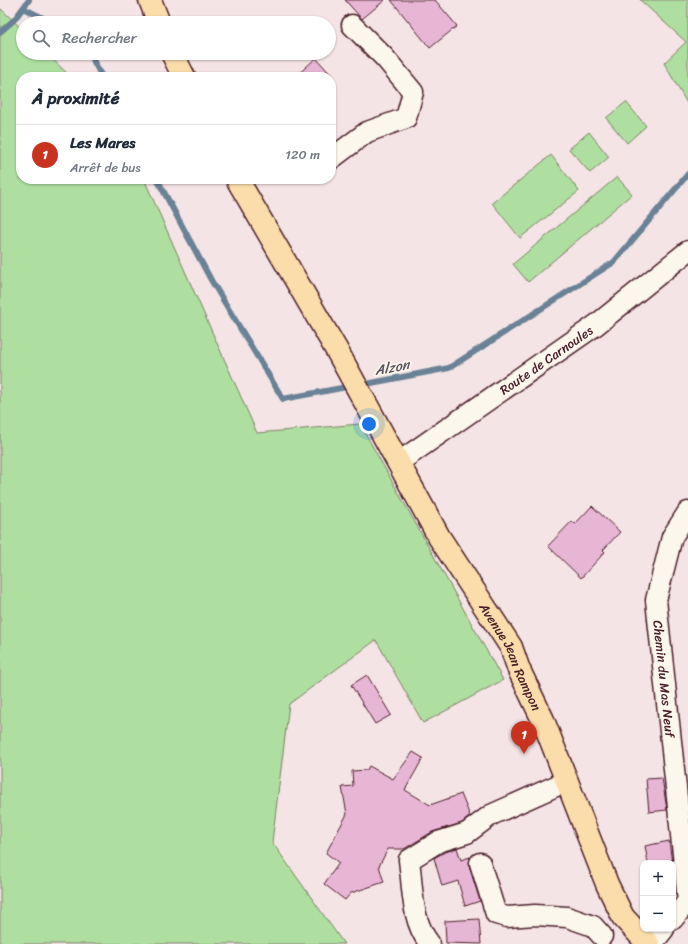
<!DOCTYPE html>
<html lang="fr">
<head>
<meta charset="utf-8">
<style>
  :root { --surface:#fff; --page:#f2f2f3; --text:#1f2937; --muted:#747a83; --line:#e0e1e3; --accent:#c8321e }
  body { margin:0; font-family:Sriracha,sans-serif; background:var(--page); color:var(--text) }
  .controls { position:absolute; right:12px; bottom:12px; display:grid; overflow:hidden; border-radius:8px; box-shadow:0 1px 3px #0004 }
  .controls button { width:36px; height:36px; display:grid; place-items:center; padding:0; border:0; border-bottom:1px solid var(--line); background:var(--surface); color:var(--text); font:20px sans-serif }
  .you { position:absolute; left:369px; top:424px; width:14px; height:14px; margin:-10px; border:3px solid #fff; border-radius:50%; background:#1a73e8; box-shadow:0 0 0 6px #1a73e833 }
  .badge { display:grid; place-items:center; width:26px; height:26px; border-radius:50%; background:var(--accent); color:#fff; font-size:13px; font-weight:700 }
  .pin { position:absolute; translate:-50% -33px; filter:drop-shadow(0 1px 2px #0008) }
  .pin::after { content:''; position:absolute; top:21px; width:14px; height:12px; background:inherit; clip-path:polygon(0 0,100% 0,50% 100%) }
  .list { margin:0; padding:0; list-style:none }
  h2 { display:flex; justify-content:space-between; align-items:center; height:52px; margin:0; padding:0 16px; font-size:17px }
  h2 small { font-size:13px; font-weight:400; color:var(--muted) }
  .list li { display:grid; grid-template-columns:26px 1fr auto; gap:12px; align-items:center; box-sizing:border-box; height:60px; padding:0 16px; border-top:1px solid var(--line) }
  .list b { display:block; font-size:15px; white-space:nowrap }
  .list p { margin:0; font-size:13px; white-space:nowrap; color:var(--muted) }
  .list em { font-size:13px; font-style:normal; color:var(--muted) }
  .icon { flex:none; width:22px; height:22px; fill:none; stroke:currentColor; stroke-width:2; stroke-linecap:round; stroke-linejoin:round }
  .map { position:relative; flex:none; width:688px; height:944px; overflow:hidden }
  .search { position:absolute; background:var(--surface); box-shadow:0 1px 3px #0004; left:16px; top:16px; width:320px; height:44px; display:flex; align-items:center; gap:10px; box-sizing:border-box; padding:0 14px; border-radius:22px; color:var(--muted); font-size:15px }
  .panel { position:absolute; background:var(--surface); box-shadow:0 1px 3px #0004; left:16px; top:72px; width:320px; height:112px; border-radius:16px }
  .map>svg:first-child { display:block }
  .green { fill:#aedfa0; stroke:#7c7f66 }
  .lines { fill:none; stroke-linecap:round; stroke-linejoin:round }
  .stream { stroke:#698296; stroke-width:6 }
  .building { fill:#e8b6d5; stroke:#4a1f2b }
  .minor-casing { stroke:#4a1f2b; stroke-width:23 }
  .major-casing { stroke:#4a1f2b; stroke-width:25 }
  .minor { stroke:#fbf7ec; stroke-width:20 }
  .major { stroke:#fbddab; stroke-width:22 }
  .labels { text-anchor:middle; stroke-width:3.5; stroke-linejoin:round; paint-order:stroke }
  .street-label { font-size:13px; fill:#4a1f2b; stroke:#fbf7ec }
  .water-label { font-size:14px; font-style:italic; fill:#595160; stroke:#fbf7ec }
</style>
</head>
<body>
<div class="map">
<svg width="688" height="944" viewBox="0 0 688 944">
  <rect width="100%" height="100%" fill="#f5e4e5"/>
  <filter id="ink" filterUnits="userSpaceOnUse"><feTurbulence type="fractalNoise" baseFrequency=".025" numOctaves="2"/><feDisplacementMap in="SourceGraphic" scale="8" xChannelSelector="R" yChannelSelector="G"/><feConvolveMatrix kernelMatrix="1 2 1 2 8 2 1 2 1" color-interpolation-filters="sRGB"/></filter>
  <g filter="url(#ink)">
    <path class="green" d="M640,0h48v105l-24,-42 22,-21z
      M0,8l23,22v23h23l25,24h-50v102h123l113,254 103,-9 143,256 -80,43 -47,-83 -87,64 -17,138 72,102h-344z
      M626,102l20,24 -19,17 -21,-25z
      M589,132l20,25 -19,16 -21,-24z
      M551,155l28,36 -59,47 -28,-35z
      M617,177l15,17 -104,88 -15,-18z"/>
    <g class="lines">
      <path class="stream" d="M23,8l30,15
        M0,32l14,-12 15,-20
        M87,53l5,5 10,19
        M157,179l54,101 72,119 69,-13
        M361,385l88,-17 165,-106 74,-88"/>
    </g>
    <path class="building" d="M345,0h40l-23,19z
      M391,0h44l22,26 -27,22z
      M316,58l17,19h-38z
      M592,506l28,26 -17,18 2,2 -24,26 -33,-32 24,-25 3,3z
      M367,675l24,40 -16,9 -24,-39z
      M413,752l10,6 -18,32 25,15 31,-11 9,22 -8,7 -30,9 -28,17h-16l-9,17 5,16 -33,11 -6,7 -21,-16 15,-21 -13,-10 21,-39 -5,-27 11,-1 -1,-15 15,-1 2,-4 24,13z
      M662,778l5,32 -18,2 -3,-33z
      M669,841l3,22h-24l-3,-17z
      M457,848l4,12 9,-3 -1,9 11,35 -15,5 -7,-25 -16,5 -8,-28 9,-5z
      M479,919l2,25 -35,-1 -1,-22z"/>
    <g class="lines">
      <g class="minor-casing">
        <g id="minor">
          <path d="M331,159l36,-27 39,-14 7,-26 -28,-34 -33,-33"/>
          <path id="s1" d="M399,462l197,-137 92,-74"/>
          <path id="s2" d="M688,512l-16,25 -16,63 32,301"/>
          <path d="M480,863l16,51 11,3 28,-2 32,2 26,9 9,10"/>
          <path d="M673,919l15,-18"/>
          <path d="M430,944c-19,-23 -17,-56 -21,-84l29,-18 29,-9 24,-18 76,-34"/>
          <path d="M652,944l12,-15"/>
        </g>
      </g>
      <g class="major-casing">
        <g id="major">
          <path d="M150,0l9,23"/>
          <path d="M172,53l12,24"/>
          <path id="s3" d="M237,179l99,170 103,188 72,110 8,23 24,50 64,164 16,33 25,27"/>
        </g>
      </g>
      <use href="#minor" class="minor"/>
      <use href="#major" class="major"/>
    </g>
  </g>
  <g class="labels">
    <g class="street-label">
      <text dy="5" stroke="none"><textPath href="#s1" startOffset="179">Route de Carnoules</textPath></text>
      <text dy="5" stroke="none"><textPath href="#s3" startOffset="551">Avenue Jean Rampon</textPath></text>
      <text dy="5" stroke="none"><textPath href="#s2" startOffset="174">Chemin du Mas Neuf</textPath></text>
    </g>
    <g class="water-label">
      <text transform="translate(392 367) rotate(-10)" y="5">Alzon</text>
    </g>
  </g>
</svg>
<div class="controls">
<button>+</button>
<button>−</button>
</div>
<div class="you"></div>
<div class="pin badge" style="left:524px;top:754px">1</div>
<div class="search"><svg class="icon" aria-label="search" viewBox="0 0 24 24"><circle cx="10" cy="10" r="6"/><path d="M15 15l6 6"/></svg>Rechercher</div>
<section class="panel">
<h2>À proximité<small></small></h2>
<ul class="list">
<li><span class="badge">1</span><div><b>Les Mares</b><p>Arrêt de bus</p></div><em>120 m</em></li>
</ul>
</section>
</div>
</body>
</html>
